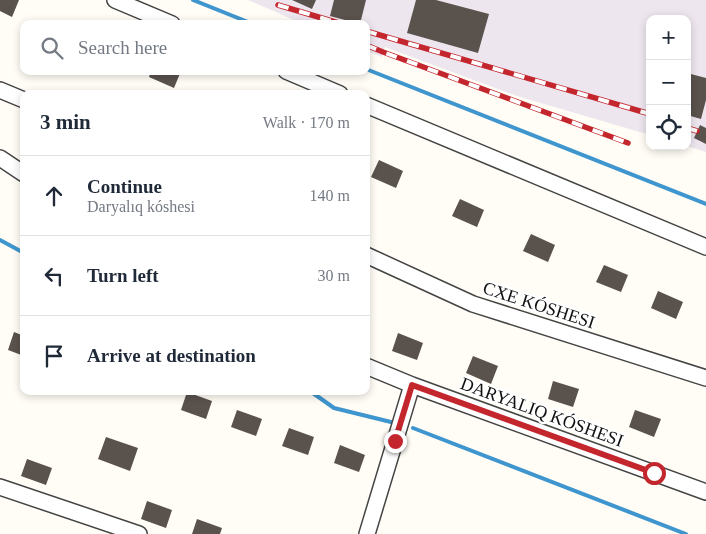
<!DOCTYPE html>
<html lang="en">
<head>
<meta charset="utf-8">
<style>
  :root { --surface:#fff; --page:#f2f2f3; --text:#1f2937; --muted:#747a83; --line:#e0e1e3 }
  body { margin:0; font-family:Georgia,serif; background:var(--page); color:var(--text) }
  .controls { position:absolute; right:15px; top:15px; display:grid; overflow:hidden; border-radius:10px; box-shadow:0 2px 8px #0003 }
  .controls button { width:45px; height:45px; display:grid; place-items:center; padding:0; border:0; border-bottom:1px solid var(--line); background:var(--surface); color:var(--text); font:25px sans-serif }
  .stop { position:absolute; width:15px; height:15px; margin:-11px; border:4px solid #c4262e; border-radius:50%; background:#fff }
  .stop.end { background:#c4262e; border-color:#fff; box-shadow:0 1px 5px #0008 }
  .list { margin:0; padding:0; list-style:none }
  h2 { display:flex; justify-content:space-between; align-items:center; height:65px; margin:0; padding:0 20px; font-size:21px }
  h2 small { font-size:16px; font-weight:400; color:var(--muted) }
  .list li { display:grid; grid-template-columns:32px 1fr auto; gap:15px; align-items:center; box-sizing:border-box; height:80px; padding:0 20px; border-top:1px solid var(--line) }
  .list b { display:block; font-size:19px; white-space:nowrap }
  .list p { margin:0; font-size:16px; white-space:nowrap; color:var(--muted) }
  .list em { font-size:16px; font-style:normal; color:var(--muted) }
  .icon { flex:none; width:28px; height:28px; fill:none; stroke:currentColor; stroke-width:2; stroke-linecap:round; stroke-linejoin:round }
  .map { position:relative; flex:none; width:706px; height:534px; overflow:hidden }
  .search { position:absolute; background:var(--surface); box-shadow:0 2px 8px #0003; left:20px; top:20px; width:350px; height:55px; display:flex; align-items:center; gap:12px; box-sizing:border-box; padding:0 18px; border-radius:10px; color:var(--muted); font-size:19px }
  .panel { position:absolute; background:var(--surface); box-shadow:0 2px 8px #0003; left:20px; top:90px; width:350px; height:305px; border-radius:10px }
  .map>svg:first-child { display:block }
  .industrial { fill:#eee6ef }
  .lines { fill:none; stroke-linecap:round; stroke-linejoin:round }
  .stream { stroke:#3f96cf; stroke-width:4 }
  .building { fill:#5a524d }
  .minor-casing { stroke:#444; stroke-width:18 }
  .minor { stroke:#fff; stroke-width:15 }
  .rail-casing { stroke:#c4262e; stroke-width:5.5 }
  .rail { stroke:#fff; stroke-width:4; stroke-dasharray:11; stroke-linecap:butt }
  .route { stroke:#c4262e; stroke-width:6 }
  .labels { text-anchor:middle; stroke-width:5; stroke-linejoin:round; paint-order:stroke }
  .street-label { font-size:18px; fill:#111; stroke:#fff }
</style>
</head>
<body>
<div class="map">
<svg width="706" height="534" viewBox="0 0 706 534">
  <rect width="100%" height="100%" fill="#fffdf5"/>
  <path class="industrial" d="M248,0h458v152l-19,-6v-127h-37v116l-133,-39 -132,-49 -3,10 -16,-6v-27h-63z"/>
  <g class="lines">
    <path class="stream" d="M193,0l60,24
      M366,69l340,135
      M0,240l24,13
      M310,391l24,17 57,14
      M413,428l273,106"/>
  </g>
  <path class="building" d="M0,0h19l-7,17 -12,-6z
    M292,0h24l-4,9z
    M334,0h32l-6,24 -30,-8z
    M416,0h20l53,14 -11,39 -71,-20z
    M151,71h30l-7,17 -25,-11z
    M687,73l19,5v22l-5,19 -14,-4z
    M700,125l6,3v16l-12,-6z
    M379,160l24,11 -7,17 -25,-11z
    M460,199l24,11 -7,17 -25,-11z
    M531,234l24,11 -7,17 -25,-11z
    M604,265l24,10 -7,17 -25,-10z
    M658,291l25,11 -7,17 -25,-11z
    M14,332l10,4v20l-16,-6z
    M398,333l25,10 -6,17 -25,-9z
    M473,356l25,10 -7,18 -25,-11z
    M553,381l26,8 -6,18 -25,-8z
    M187,392l25,9 -6,18 -25,-9z
    M237,410l25,9 -6,17 -25,-9z
    M635,410l26,9 -7,18 -25,-10z
    M289,428l25,9 -6,18 -26,-9z
    M106,437l32,11 -8,23 -32,-12z
    M340,445l25,10 -6,17 -25,-9z
    M27,459l25,9 -6,17 -25,-9z
    M147,501l25,9 -6,18 -25,-9z
    M197,519l25,9 -2,6h-28z"/>
  <g class="lines">
    <g class="minor-casing">
      <path id="minor" d="M115,0l57,24
        M286,71l54,23
        M0,90l24,10
        M366,105l340,142
        M0,158l24,16
        M366,255l107,49 233,74
        M366,366l46,19 294,107
        M0,487l139,47
        M367,534l45,-149"/>
    </g>
    <use href="#minor" class="minor"/>
    <g class="rail-casing">
      <path id="rail" d="M278,5l64,19
        M366,31l284,83
        M366,45l17,7 245,91
        M687,128l10,3"/>
    </g>
    <use href="#rail" class="rail"/>
  </g>
  <g class="lines">
    <path class="route" d="M395,441l17,-56 242,88"/>
  </g>
  <g class="labels">
    <g class="street-label">
      <text transform="translate(539 305) rotate(18)" y="6">CXE KÓSHESI</text>
      <text transform="translate(542 412) rotate(20)" y="6">DARYALIQ KÓSHESI</text>
    </g>
  </g>
</svg>
<div class="controls">
<button>+</button>
<button>−</button>
<button><svg class="icon" aria-label="locate" viewBox="0 0 24 24"><circle cx="12" cy="12" r="6"/><path d="M12 2v4M12 18v4M2 12h4M18 12h4"/></svg></button>
</div>
<div class="stop" style="left:654px;top:473px"></div>
<div class="stop end" style="left:395px;top:441px"></div>
<div class="search"><svg class="icon" aria-label="search" viewBox="0 0 24 24"><circle cx="10" cy="10" r="6"/><path d="M15 15l6 6"/></svg>Search here</div>
<section class="panel">
<h2>3 min<small>Walk · 170 m</small></h2>
<ul class="list">
<li><svg class="icon" aria-label="ahead" viewBox="0 0 24 24"><path d="M12 20V5M6 11l6-6 6 6"/></svg><div><b>Continue</b><p>Daryalıq kóshesi</p></div><em>140 m</em></li>
<li><svg class="icon" aria-label="left" viewBox="0 0 24 24"><path d="M17 20v-9H6M10 6l-5 5 5 5"/></svg><div><b>Turn left</b></div><em>30 m</em></li>
<li><svg class="icon" aria-label="arrive" viewBox="0 0 24 24"><path d="M6 21V4h12l-3 4 3 4H6"/></svg><div><b>Arrive at destination</b></div></li>
</ul>
</section>
</div>
</body>
</html>
